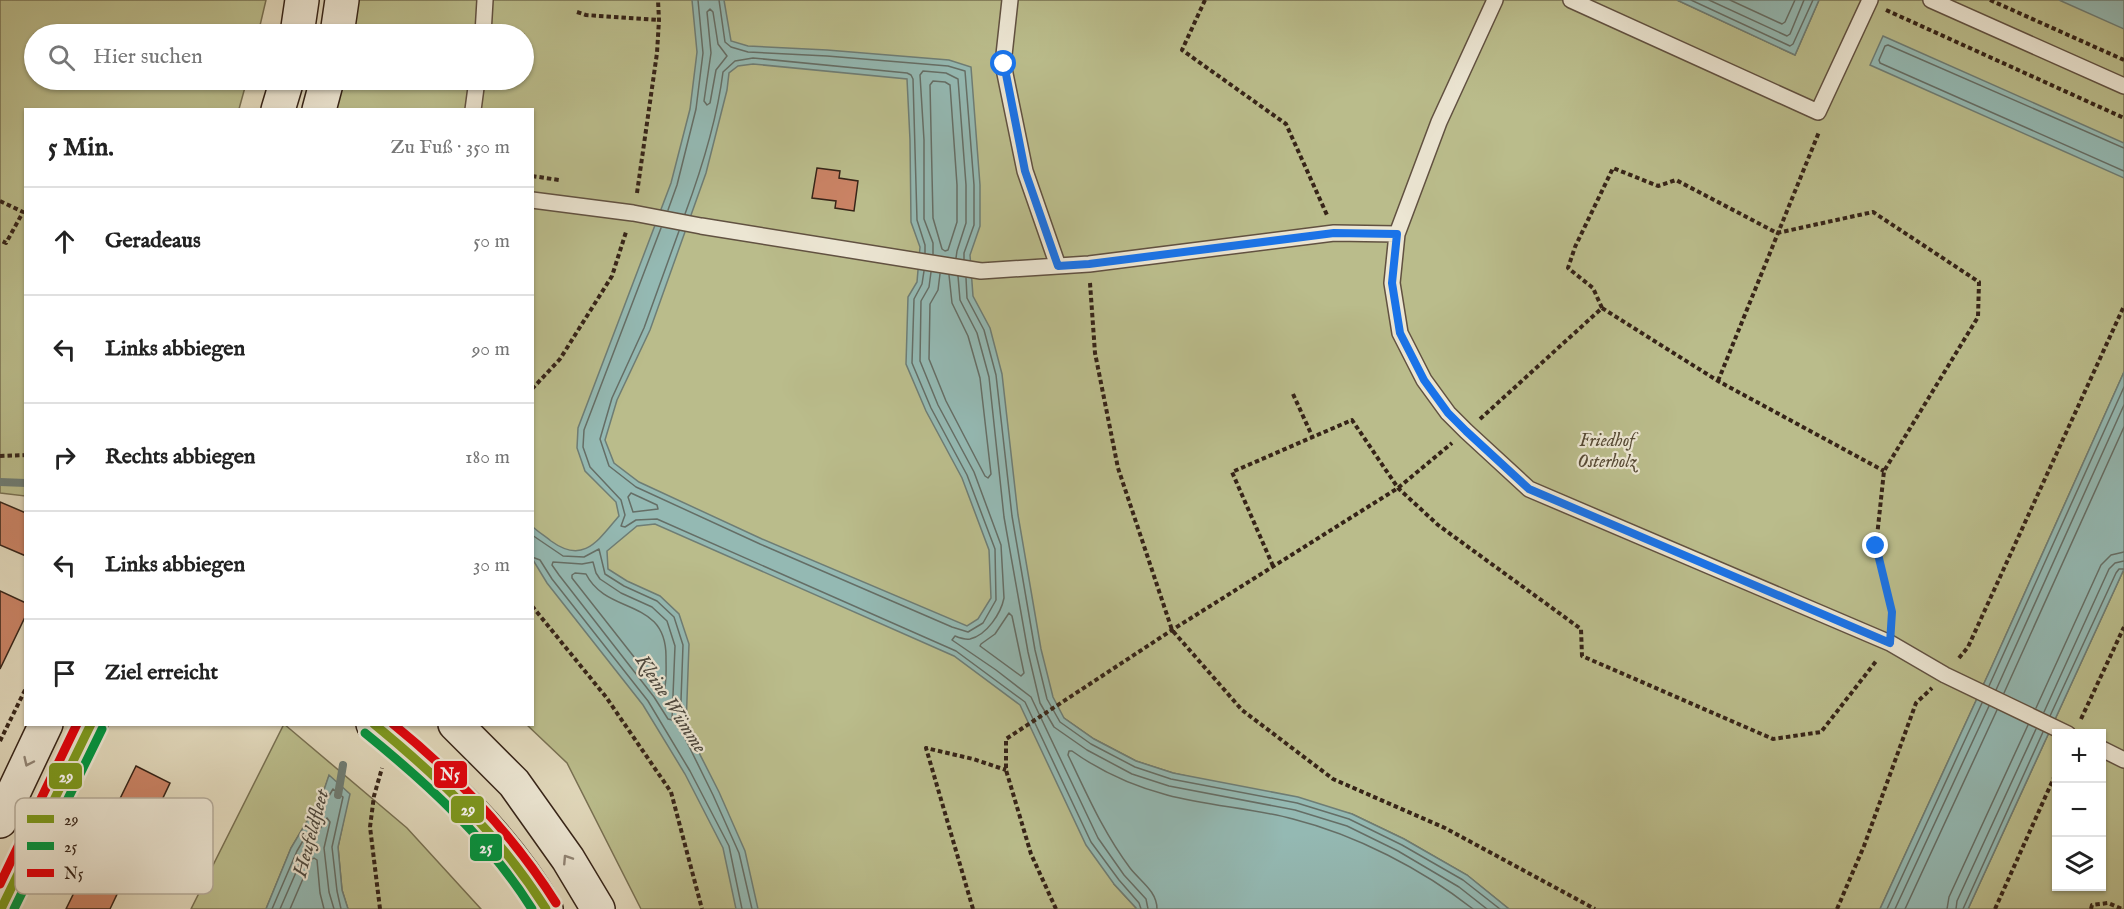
<!DOCTYPE html>
<html lang="de">
<head>
<meta charset="utf-8">
<style>
  :root { --surface:#fff; --page:#f6f6f6; --text:#222; --muted:#767676; --line:#e0e0e0 }
  body { margin:0; font-family:"IM FELL English",serif; background:var(--page); color:var(--text) }
  .controls { position:absolute; right:18px; bottom:18px; display:grid; overflow:hidden; border-radius:0px; box-shadow:0 2px 4px #0004 }
  .controls button { width:54px; height:54px; display:grid; place-items:center; padding:0; border:0; border-bottom:2px solid var(--line); background:var(--surface); color:var(--text); font:30px sans-serif }
  .stop { position:absolute; width:18px; height:18px; margin:-14px; border:4px solid #1a73e8; border-radius:50%; background:#fff }
  .stop.end { background:#1a73e8; border-color:#fff; box-shadow:0 2px 6px #0008 }
  .list { margin:0; padding:0; list-style:none }
  h2 { display:flex; justify-content:space-between; align-items:center; height:78px; margin:0; padding:0 24px; font-size:26px }
  h2 small { font-size:20px; font-weight:400; color:var(--muted) }
  .list li { display:grid; grid-template-columns:39px 1fr auto; gap:18px; align-items:center; box-sizing:border-box; height:108px; padding:0 24px; border-top:2px solid var(--line) }
  .list b { display:block; font-size:22px; white-space:nowrap }
  .list em { font-size:20px; font-style:normal; color:var(--muted) }
  .icon { flex:none; width:33px; height:33px; fill:none; stroke:currentColor; stroke-width:2; stroke-linecap:round; stroke-linejoin:round }
  .map { position:relative; flex:none; width:2124px; height:909px; overflow:hidden }
  .search { position:absolute; background:var(--surface); box-shadow:0 2px 4px #0004; left:24px; top:24px; width:510px; height:66px; display:flex; align-items:center; gap:15px; box-sizing:border-box; padding:0 21px; border-radius:33px; color:var(--muted); font-size:22px }
  .panel { position:absolute; background:var(--surface); box-shadow:0 2px 4px #0004; left:24px; top:108px; width:510px; height:618px; border-radius:0px }
  .map>svg:first-child { display:block }
  .green { fill:#babc8b; stroke:#787052; stroke-width:1.5; fill-rule:evenodd }
  .water { fill:#94b9b3; stroke:#6e7d75; stroke-width:1.5; fill-rule:evenodd }
  .lines { fill:none; stroke-linecap:round; stroke-linejoin:round }
  .shore { stroke:#656e66; stroke-width:1.5 }
  .stream { stroke:#6e7d75; stroke-width:8 }
  .building { fill:#ca8365; stroke:#362418; stroke-width:1.5 }
  .lane-casing { stroke:#615141; stroke-width:18 }
  .secondary-casing { stroke:#362418; stroke-width:36 }
  .path { stroke:#362418; stroke-width:4; stroke-dasharray:4.5 3; stroke-linecap:butt }
  .lane { stroke:#ece6d3; stroke-width:15 }
  .secondary { stroke:#ece6d3; stroke-width:33 }
  .bus-1-casing { stroke:#ece6d3; stroke-width:14 }
  .bus-2-casing { stroke:#ece6d3; stroke-width:14 }
  .bus-3-casing { stroke:#ece6d3; stroke-width:14 }
  .bus-1 { stroke:#7d9a1d; stroke-width:9 }
  .bus-2 { stroke:#009640; stroke-width:9 }
  .bus-3 { stroke:#e3000b; stroke-width:9 }
  .oneway { stroke:#918576 }
  .route { stroke:#1a73e8; stroke-width:8 }
  .labels { text-anchor:middle; stroke-width:4.5; stroke-linejoin:round; paint-order:stroke }
  .park-label { font-size:18px; font-style:italic; fill:#574a35; stroke:#ece6d3 }
  .water-label { font-size:20px; font-style:italic; fill:#4e493f; stroke:#ece6d3 }
  .key { fill:#ece6d3; stroke:#b5ac9b; stroke-width:1.5 }
  .key-label { font-size:16px; fill:#362418 }
  .line-badge { stroke:#ece6d3; stroke-width:2 }
  .badge-label { font-size:16px; text-anchor:middle; font-weight:bold; fill:#fff }
</style>
</head>
<body>
<div class="map">
<svg width="2124" height="909" viewBox="0 0 2124 909">
  <rect width="100%" height="100%" fill="#e1d8bb"/>
  <filter id="stains"><feTurbulence type="fractalNoise" baseFrequency=".00333" numOctaves="4"/><feColorMatrix values="0 0 0 0 .2 0 0 0 0 .09 0 0 0 0 .02 0 0 0 .5 -.17"/></filter>
  <radialGradient id="worn" r=".72"><stop offset=".6" stop-color="#630" stop-opacity="0"/><stop offset="1" stop-color="#630" stop-opacity=".3"/></radialGradient>
  <path class="green" d="M0,0h266l-8,34h-224v46h213l-8,29 -213,1 -1,386 -25,-3z
    M354,0h1323l118,55 24,-55h305v372l-132,294 -112,243h-371l-42,-34 -63,-36 -52,-25 -179,-41 -37,-12 -42,-22 -30,-21 50,166 23,25h-496l-74,-146 -40,-38 5,-1v-614h-198l6,-30h184v-46h-176z
    M2124,569v340h-156zM2056,734h46v152h-46z
    M284,724l123,104 74,81h-133l-6,-19 -4,-43 11,-53 -20,-18 -7,20 -31,52 -25,61h-75z"/>
  <path class="water" d="M692,0h32l7,41 17,5 79,4 122,10 22,7 9,118v41l-10,29 3,41 17,32 12,46 16,141 23,134 12,48 11,21 30,21 42,22 37,12 125,24 54,17 52,25 63,36 42,34h-372l-23,-25 -28,-39 -66,-140 -66,-49 -299,-132 -18,2 -30,25 1,18 19,12 33,15 19,18 10,30 -3,83 33,65 26,59 13,58h-22l-13,-61 -38,-74 -42,-69 -96,-122 -14,-23 -1,-34c6,6 13,10 19,15 33,24 47,-1 68,-25l-3,-14 -31,-31 -8,-23 1,-20 93,-245 19,-74 7,-57zM753,64l154,15 3,61 1,82 9,25 -3,35 -9,15 -2,67 20,47 36,67 27,72 2,48 -13,21 -11,7 -205,-87 -123,-57 -25,-19 -9,-23 12,-40 33,-70 56,-157 21,-83 2,-17 9,-7z
    M1677,0h142l-24,55z
    M2059,0h65v29z
    M1883,36l241,107v35l-254,-113z
    M2124,372v197l-156,340h-88l112,-243z
    M329,775l21,19 -12,53 4,43 6,19h-82l25,-61 31,-52z"/>
  <g class="lines">
    <path class="shore" d="M719,0l6,42 6,5 17,5 79,4 121,10 17,5 9,114v40l-10,28v6
      M1691,0l99,46 3,-2 20,-44
      M1709,0l78,36 3,-2 14,-34
      M1730,0l52,24 3,-2 10,-22
      M710,9l3,3 5,32 9,12 -11,14 -6,33 -3,2 -3,-4 7,-48 -4,-41z
      M933,81l12,1 5,3 7,100v37l-9,28 -3,1 -3,-2 -9,-31 -3,-133z
      M2124,148l-236,-103 -3,1 -6,14 1,3 244,108
      M668,210l9,-25 19,-76 7,-56 -5,-53
      M685,214c17,-46 32,-94 38,-142l12,-11 18,-3 154,15 4,2 2,4 4,141 8,25v8
      M661,228l-77,202 -1,17 7,20 31,33 4,15 -4,11 4,1 11,-7 21,-1 299,132 69,51 66,140 28,38 20,23 2,6
      M679,231l-35,97 -32,70 -12,41 9,27 27,21 124,57 192,83 16,5 15,-9 13,-23 -1,-51 -28,-74 -36,-67 -19,-45 2,-64 8,-15 2,-13
      M933,254v-11l-9,-24v-79l-4,-65 3,-4 23,2 12,6 8,106v38l-9,28 -1,7
      M931,272l-2,15 -8,14 -1,60 18,44 36,67 27,73 3,53c-3,15 -17,37 -34,41 -5,1 -10,-1 -15,-3l-3,4 44,30 35,27 67,141 26,37 22,24 2,10
      M940,274l-2,16 -8,14 -1,55 17,42 39,75 3,2 3,-4 -11,-96 -12,-42 -16,-33 -3,-28
      M958,276l2,24 17,33 12,44 15,140 24,135 12,51 14,24 33,23 45,24 37,12 126,24 52,16 51,25 61,36 28,22
      M966,278l1,20 17,32 12,45 16,141 23,134 12,49 13,23 31,22 44,23 36,12 126,24 52,16 53,26 61,35 37,29
      M631,493l26,12 1,4 -25,3 -5,-15z
      M532,535l31,21 21,1 15,-8 6,25 19,12 33,15 17,16 9,28 -3,83 33,67 26,58 13,56
      M532,557l8,3 12,19 96,122 42,70 39,75 13,63
      M553,562l29,2 11,-2 3,11 4,6 21,14 31,14 15,14 8,25 -3,74 -4,-1 -14,-22 -95,-122 -7,-10z
      M575,573l11,1c21,42 81,23 80,84 0,11 1,23 -2,33l-4,-1 -88,-112v-3z
      M1009,613l3,3 12,57 -3,3 -41,-30 1,-2 14,-10z
      M1989,686l135,-299
      M1996,690l128,-285
      M2004,693l120,-266
      M2036,708l65,-143 10,-10 13,-3
      M2044,712l65,-143 6,-6 9,-2
      M2050,716l66,-143 3,-4h5
      M272,909l25,-58 36,-62 10,8 -11,50 5,44 4,18
      M280,909l24,-55 23,-36 3,4 -6,26 5,44 5,17
      M290,909l21,-49 3,-2 3,2 3,33 4,16
      M1157,909c0,-18 -17,-28 -27,-41 -27,-36 -43,-74 -62,-113l1,-4h3c28,20 61,35 95,44 41,11 85,13 126,24 63,16 129,50 180,90
      M1887,909l95,-206
      M1895,909l94,-203
      M1905,909l92,-199
      M1947,909l2,-12 79,-172
      M1956,909l1,-8 79,-172
      M1963,909l80,-177"/>
    <path class="stream" d="M0,482l26,1
      M338,795l5,-30"/>
  </g>
  <path class="building" d="M817,168l23,3 -1,7 19,3 -4,30 -19,-3 1,-7 -24,-3z
    M0,502l26,11v43l-26,-11z
    M0,591l26,12v12l-26,54z
    M136,766l34,17 -60,126h-44z"/>
  <g class="lines">
    <g class="lane-casing">
      <path id="lane" d="M1010,0l-7,64 22,107 33,95
        M1495,0l-56,122 -42,112 -5,49 8,50 24,47 24,33 18,18 63,58 361,154 55,32 123,59
        M1571,0l247,112 52,-112
        M1931,0l193,86
        M483,34l2,-34
        M473,110l4,-30
        M532,200l101,13 68,13 280,45 108,-7 245,-31 63,1
        M2102,749l22,11"/>
    </g>
    <g class="secondary-casing">
      <path id="secondary" d="M297,34l5,-34
        M337,34l5,-34
        M278,110l9,-30
        M319,110l8,-30
        M373,724c67,53 130,111 173,185
        M455,724l59,59 54,76 30,50
        M0,821l46,-97
        M1,909l90,-185"/>
    </g>
    <path class="path" d="M1205,0l-23,50 104,74 41,91
      M1990,0l134,60
      M1886,10l238,108
      M577,12l9,3 73,5
      M532,176l27,4
      M637,193l20,-140 2,-33 -1,-20
      M0,201l23,11 -17,31 -6,-3
      M1090,283l5,70 23,115 54,162 70,80 91,69 112,49 150,81
      M1602,308l116,73 166,90
      M1718,381l101,-249
      M532,389l28,-30 52,-83 14,-44
      M1293,394l20,44
      M1480,419l122,-111 -9,-20 -25,-20 7,-21 38,-79 45,18 18,-6 101,53 96,-21 106,70 -1,35 -94,154 -8,75 16,66 -1,11
      M0,456l26,-1
      M1273,566l-41,-94 120,-52 46,68 40,37 143,104 1,27 191,83 48,-7 56,-72
      M532,606l74,91 65,95 31,117
      M1959,658l9,-11 156,-341
      M2081,719l43,-92
      M0,741l26,-53
      M380,909l-10,-82 4,-31 8,-28
      M973,909l-47,-161 47,11 33,11
      M1056,909l-25,-55 -25,-84v-31l166,-109 226,-142 54,-45
      M1837,909l27,-63 52,-143 16,-15
      M1995,909l61,-136
      M2091,909l1,-4 16,-2 14,6"/>
    <use href="#lane" class="lane"/>
    <use href="#secondary" class="secondary"/>
    <g class="bus-1-casing">
      <path id="bus-1" d="M374,724c67,55 126,112 172,185
        M1,909l90,-185"/>
    </g>
    <g class="bus-2-casing">
      <path id="bus-2" d="M365,733c64,52 123,106 167,176
        M14,909l88,-180"/>
    </g>
    <g class="bus-3-casing">
      <path id="bus-3" d="M393,724c64,52 119,109 163,179
        M0,884l77,-160"/>
    </g>
    <use href="#bus-1" class="bus-1"/>
    <use href="#bus-2" class="bus-2"/>
    <use href="#bus-3" class="bus-3"/>
  </g>
  <defs><path id="oneway-chevron" d="M-2-3.5L2.5 0L-2 3.5" fill="none" stroke-width="1.6" stroke-linecap="round" stroke-linejoin="round" transform="scale(1.5)"/></defs>
  <g class="oneway">
    <use href="#oneway-chevron" transform="translate(28 762) rotate(115)"/>
    <use href="#oneway-chevron" transform="translate(567 859) rotate(-123)"/>
  </g>
  <g class="lines">
    <path class="route" d="M1004,64l21,107 33,95 31,-2 245,-31 63,1 -5,49 8,50 24,47 24,33 18,18 63,58 361,154 2,-31 -16,-66"/>
  </g>
  <g class="labels">
    <g class="park-label">
      <text x="1607" y="446">Friedhof<tspan x="1607" dy="21">Osterholz</tspan></text>
    </g>
    <g class="water-label">
      <text transform="translate(672 703) rotate(57)" y="7">Kleine Wümme</text>
      <text transform="translate(310 833) rotate(-75)" y="7">Heufeldfleet</text>
    </g>
  </g>
  <rect x="15" y="798" width="198" height="96" rx="9" class="key"/>
  <rect x="27" y="815" width="27" height="8" fill="#7d9a1d"/>
  <rect x="27" y="842" width="27" height="8" fill="#009640"/>
  <rect x="27" y="869" width="27" height="8" fill="#e3000b"/>
  <g class="key-label">
    <text x="64" y="825">29</text>
    <text x="64" y="852">25</text>
    <text x="64" y="879">N5</text>
  </g>
  <g class="line-badge">
    <rect x="433" y="760" width="35" height="29" rx="6" fill="#e3000b"/>
    <rect x="48" y="762" width="35" height="28" rx="6" fill="#7d9a1d"/>
    <rect x="450" y="795" width="35" height="29" rx="6" fill="#7d9a1d"/>
    <rect x="469" y="833" width="34" height="29" rx="6" fill="#009640"/>
  </g>
  <g class="badge-label">
    <text x="450" y="780">N5</text>
    <text x="66" y="782">29</text>
    <text x="468" y="815">29</text>
    <text x="486" y="853">25</text>
  </g>
  <rect width="100%" height="100%" filter="url(#stains)"/>
  <rect width="100%" height="100%" fill="url(#worn)"/>
</svg>
<div class="controls">
<button>+</button>
<button>−</button>
<button><svg class="icon" aria-label="layers" viewBox="0 0 24 24"><path d="M12 4l9 5-9 5-9-5zM3 14l9 5 9-5"/></svg></button>
</div>
<div class="stop" style="left:1004px;top:64px"></div>
<div class="stop end" style="left:1876px;top:546px"></div>
<div class="search"><svg class="icon" aria-label="search" viewBox="0 0 24 24"><circle cx="10" cy="10" r="6"/><path d="M15 15l6 6"/></svg>Hier suchen</div>
<section class="panel">
<h2>5 Min.<small>Zu Fuß · 350 m</small></h2>
<ul class="list">
<li><svg class="icon" aria-label="ahead" viewBox="0 0 24 24"><path d="M12 20V5M6 11l6-6 6 6"/></svg><div><b>Geradeaus</b></div><em>50 m</em></li>
<li><svg class="icon" aria-label="left" viewBox="0 0 24 24"><path d="M17 20v-9H6M10 6l-5 5 5 5"/></svg><div><b>Links abbiegen</b></div><em>90 m</em></li>
<li><svg class="icon" aria-label="right" viewBox="0 0 24 24"><path d="M7 20v-9h11M14 6l5 5-5 5"/></svg><div><b>Rechts abbiegen</b></div><em>180 m</em></li>
<li><svg class="icon" aria-label="left" viewBox="0 0 24 24"><path d="M17 20v-9H6M10 6l-5 5 5 5"/></svg><div><b>Links abbiegen</b></div><em>30 m</em></li>
<li><svg class="icon" aria-label="arrive" viewBox="0 0 24 24"><path d="M6 21V4h12l-3 4 3 4H6"/></svg><div><b>Ziel erreicht</b></div></li>
</ul>
</section>
</div>
</body>
</html>
